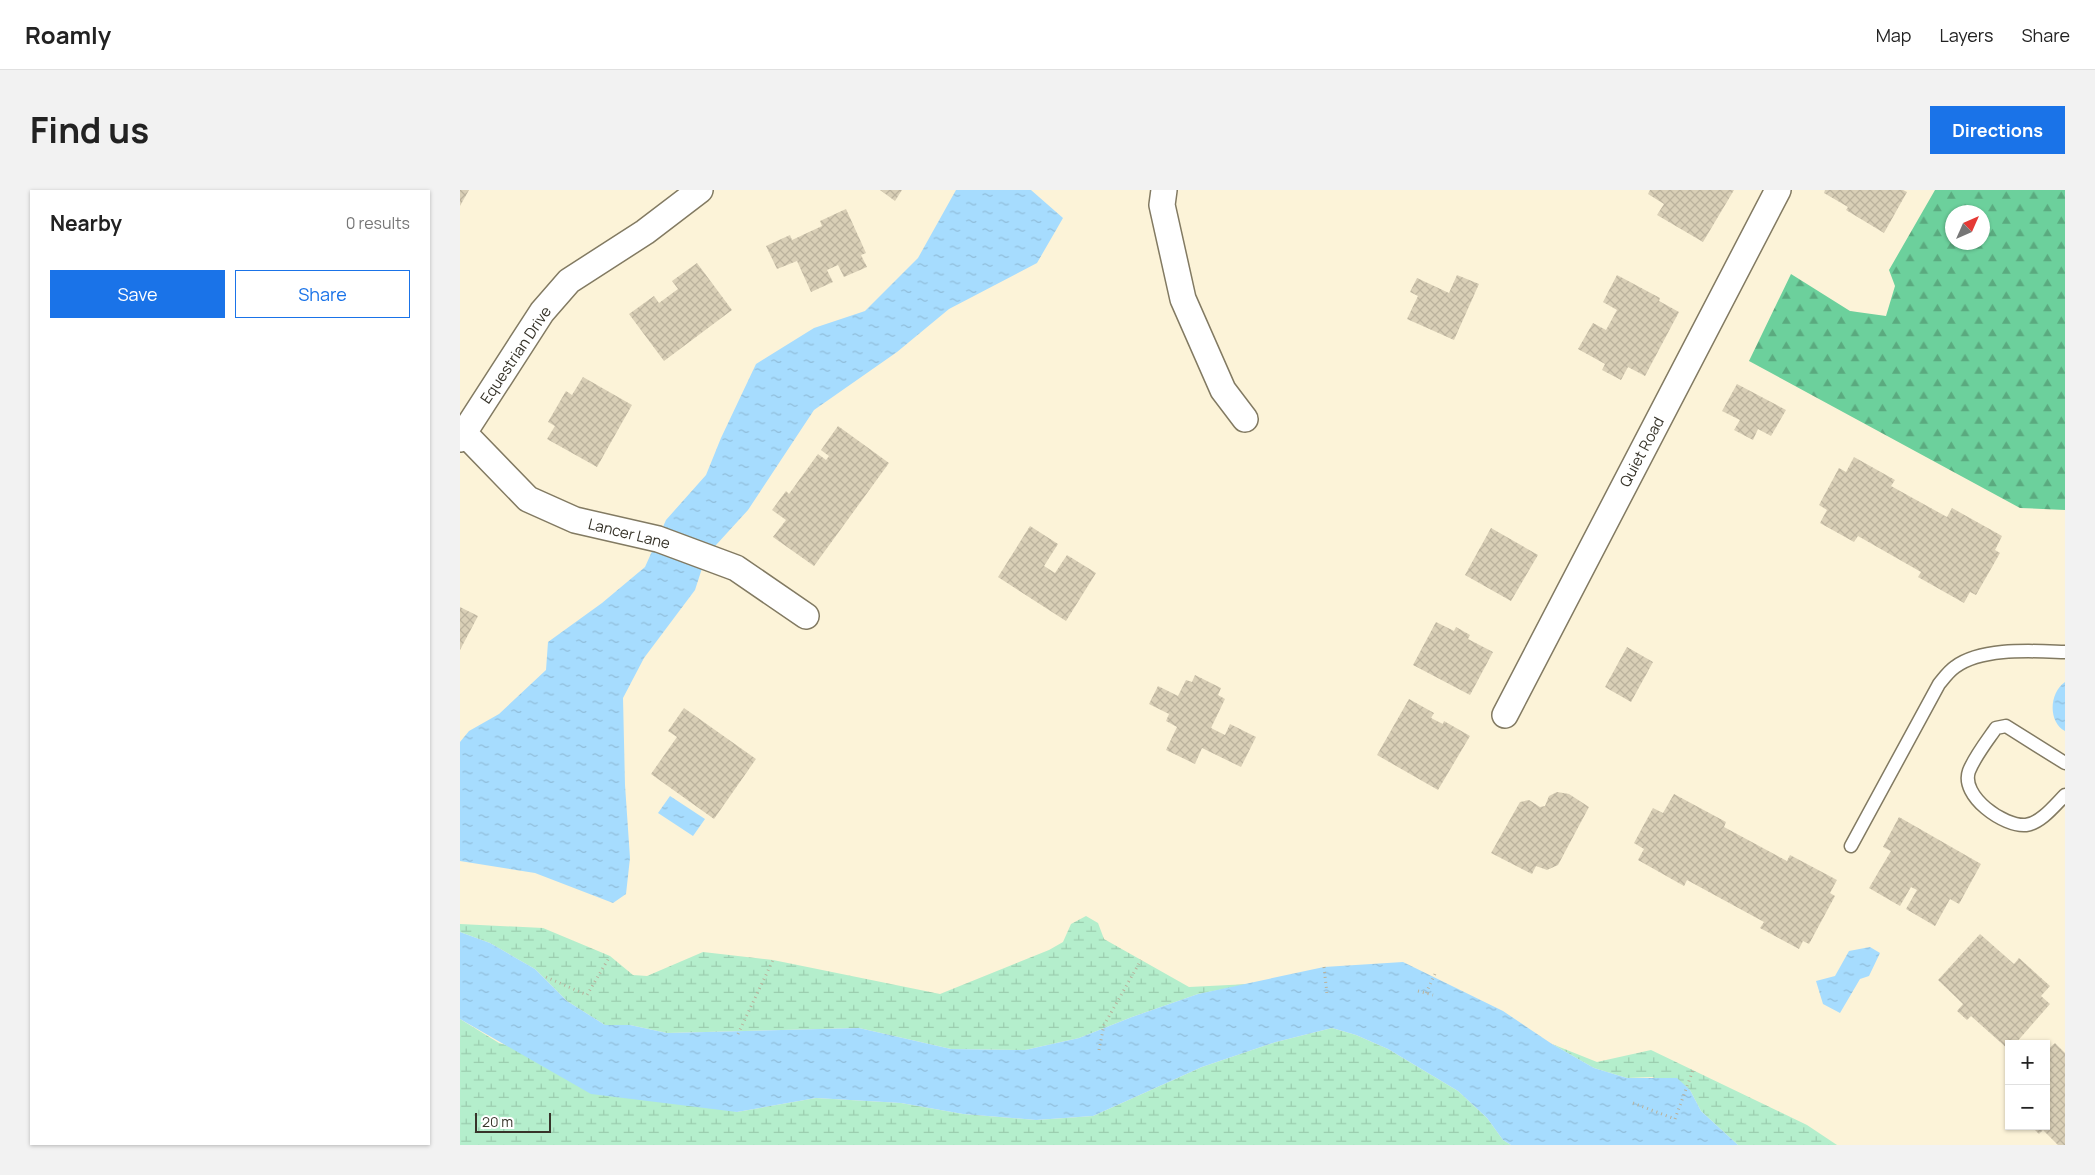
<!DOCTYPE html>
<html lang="en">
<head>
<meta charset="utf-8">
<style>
  :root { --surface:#fff; --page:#f2f2f2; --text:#222; --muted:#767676; --line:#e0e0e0; --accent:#1a73e8 }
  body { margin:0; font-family:Manrope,sans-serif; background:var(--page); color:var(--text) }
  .controls { position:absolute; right:15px; bottom:15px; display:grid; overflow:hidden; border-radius:0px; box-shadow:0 1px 4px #0004 }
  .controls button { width:45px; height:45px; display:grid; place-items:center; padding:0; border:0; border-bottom:1px solid var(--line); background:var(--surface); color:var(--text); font:25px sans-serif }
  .compass { position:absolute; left:1485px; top:15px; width:45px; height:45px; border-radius:50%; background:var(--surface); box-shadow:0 1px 4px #0004; rotate:45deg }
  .scale { position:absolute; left:15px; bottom:12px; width:76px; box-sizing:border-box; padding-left:5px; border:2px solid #37342a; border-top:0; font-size:14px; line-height:18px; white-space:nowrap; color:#37342a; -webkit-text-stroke:4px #fff; paint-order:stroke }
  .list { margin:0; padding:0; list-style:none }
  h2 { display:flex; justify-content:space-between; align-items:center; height:65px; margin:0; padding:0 20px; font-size:21px }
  h2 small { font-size:16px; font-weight:400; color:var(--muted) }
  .actions { display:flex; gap:10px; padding:15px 20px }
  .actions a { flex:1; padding:11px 0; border:1px solid var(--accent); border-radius:0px; text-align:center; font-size:18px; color:var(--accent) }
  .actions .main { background:var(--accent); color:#fff }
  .map { position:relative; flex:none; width:1605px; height:955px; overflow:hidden; border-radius:0px }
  header { display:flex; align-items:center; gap:30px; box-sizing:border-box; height:70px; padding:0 25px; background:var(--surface); border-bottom:1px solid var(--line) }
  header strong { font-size:24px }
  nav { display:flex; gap:28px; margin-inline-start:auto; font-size:18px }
  .intro { display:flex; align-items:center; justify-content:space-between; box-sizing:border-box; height:120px; padding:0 30px }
  h1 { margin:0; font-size:35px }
  .button { padding:12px 22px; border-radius:0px; background:var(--accent); color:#fff; font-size:18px; font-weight:700 }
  main { display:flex; gap:30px; padding:0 30px }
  aside { flex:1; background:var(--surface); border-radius:0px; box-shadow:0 1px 4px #0004 }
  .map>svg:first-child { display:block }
  .forest { fill:url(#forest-firs); fill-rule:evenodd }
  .wetland { fill:url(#wetland-marsh) }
  .water { fill:url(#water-ripples) }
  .building { fill:url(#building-cross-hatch) }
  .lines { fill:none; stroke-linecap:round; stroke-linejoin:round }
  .service-casing { stroke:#827a62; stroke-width:15 }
  .minor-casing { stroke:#827a62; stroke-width:28 }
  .path { stroke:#b8b19c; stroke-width:3; stroke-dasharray:1 4; stroke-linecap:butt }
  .service { stroke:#fff; stroke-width:12 }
  .minor { stroke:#fff; stroke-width:25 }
  .labels { text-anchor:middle; stroke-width:4.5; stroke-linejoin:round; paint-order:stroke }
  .street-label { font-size:15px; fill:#37342a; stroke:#fff }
</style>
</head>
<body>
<header>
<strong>Roamly</strong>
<nav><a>Map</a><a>Layers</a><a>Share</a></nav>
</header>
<div class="intro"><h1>Find us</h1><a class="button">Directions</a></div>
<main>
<aside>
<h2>Nearby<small>0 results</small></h2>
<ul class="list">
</ul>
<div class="actions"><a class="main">Save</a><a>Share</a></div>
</aside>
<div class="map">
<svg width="1605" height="955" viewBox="0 0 1605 955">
  <defs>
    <pattern id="forest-firs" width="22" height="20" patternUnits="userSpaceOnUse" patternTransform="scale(1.25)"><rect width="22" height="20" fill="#6cd09c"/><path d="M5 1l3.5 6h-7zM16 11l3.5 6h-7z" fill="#5aaa7f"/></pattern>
    <pattern id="wetland-marsh" width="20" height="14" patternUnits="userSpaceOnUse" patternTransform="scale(1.25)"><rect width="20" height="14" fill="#b4eecc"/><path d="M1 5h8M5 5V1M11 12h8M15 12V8" fill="none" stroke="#9bcdaf"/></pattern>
    <pattern id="water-ripples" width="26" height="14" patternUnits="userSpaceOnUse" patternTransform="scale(1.25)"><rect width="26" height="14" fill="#a6dcfe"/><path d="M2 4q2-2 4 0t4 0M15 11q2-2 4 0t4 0" fill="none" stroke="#90bdda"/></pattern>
    <pattern id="building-cross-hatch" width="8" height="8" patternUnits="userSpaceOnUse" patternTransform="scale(1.25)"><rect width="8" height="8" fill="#d9cfb6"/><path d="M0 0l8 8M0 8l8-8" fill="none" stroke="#bbb29d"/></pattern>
  </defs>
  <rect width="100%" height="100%" fill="#fcf3d8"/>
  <path class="forest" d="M1475,0h130v320l-45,-2 -271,-147 42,-87 59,37 36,5 9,-30 -6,-16zM1492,22h30v30h-30z"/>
  <path class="wetland" d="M626,726l12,7 6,16 85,48 60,-3 -51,10 -66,23 -53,21 -54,12 -74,-1 -92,-21 -192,5 -37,-8h-25l-38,-24 -32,-32 -45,-26 -30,-11v-8l83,4 67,28 23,19 14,1 56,-24 70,8 167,34 109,-44 14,-8 8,-18z
    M0,829l39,24 238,69 79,-14 85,5 62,11 73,6 57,-4 109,-49 74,-25 56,-14 24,7 32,14 70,42 29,27 16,22 8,5h-1051z
    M1092,854l45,18 54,-12 156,75 30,20h-99l-37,-34 -11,-21 -38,-13 -25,1 -33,-10z"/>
  <path class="water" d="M496,0h75l32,28 -26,45 -88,46 -52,43 -83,58 -66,100 -42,46 -11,34 -51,68 -21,40 2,87 5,73 -4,36 -13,9 -78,-30 -75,-12v-119l9,-11 30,-17 47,-44 2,-28 54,-39 43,-36 21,-47 40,-45 15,-37 35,-74 58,-36 51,-17 53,-53z
    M1605,492v49c-17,-9 -16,-38 0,-49z
    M210,606l35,23 -12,17 -35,-23z
    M0,742l30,11 45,26 32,32 38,24h25l37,8 192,-5 92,21 74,1 54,-12 53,-21 66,-23 126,-27 79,-5 100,49 49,33 42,24 33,10h50l13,12 11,21 37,34h-227l-8,-5 -16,-22 -29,-27 -70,-42 -32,-14 -24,-7 -56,14 -74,25 -109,49 -57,4 -73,-6 -62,-11 -85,-5 -79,14 -146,-18 -131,-75z
    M1410,757l10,6 -11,23 -9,3 -20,34 -17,-9 -7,-23 19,-5 14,-25z"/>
  <path class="building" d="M0,0h9l-9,16z
    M420,0h22l-7,11z
    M1190,0h84l-31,52 -46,-27 7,-11 -16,-10z
    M1365,0h78l4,2 -23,41 -38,-23 2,-3 -24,-14z
    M386,19l20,44 -5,2 6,12 -23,10 -6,-12 -11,5 6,12 -22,10 -14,-31 -20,8 -11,-23 24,-11 2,5 30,-14 -2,-5z
    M237,73l35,47 -68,51 -35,-47 25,-18 5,7 19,-14 -6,-8z
    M997,85l22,9 -25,56 -47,-21 11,-23 -8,-4 7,-14 32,15z
    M1157,85l43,23 -1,3 20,11 -34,64 -17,-9 -7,13 -19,-10 3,-6 -27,-15 15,-26 13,7 11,-20 -14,-8z
    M123,187l49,28 -35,62 -50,-28 8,-13 -7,-4 18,-31 6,4z
    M1277,194l49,26 -15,26 -13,-7 -5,11 -19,-10 6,-10 -18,-9z
    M378,236l51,37 -75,103 -41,-29 13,-17 -14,-10 14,-19 3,3 29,-40 8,6 3,-4 -8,-6z
    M1394,267l41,23 -4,6 56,31 5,-9 50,28 -7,14 5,3 -24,42 -6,-3 -6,11 -46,-26 3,-5 -63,-36 -4,6 -34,-19 7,-13 -8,-5 20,-37 7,4z
    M570,336l28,18 -14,22 11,7 12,-18 29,18 -30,48 -68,-44z
    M1031,338l47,27 -27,46 -46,-26z
    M0,417l18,9 -18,34z
    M976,432l18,9 2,-4 14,8 -2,4 25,13 -23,43 -57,-30z
    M1167,457l26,15 -22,40 -26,-15z
    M735,485l26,13 -3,7 7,4 -14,29 14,7 5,-11 26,13 -15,30 -39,-19 -7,16 -29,-14 11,-23 -11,-6 3,-7 -20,-10 9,-18 20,10 8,-16 6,2z
    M949,509l25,14 -3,5 12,6 1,-3 26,15 -32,54 -61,-35z
    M224,518l72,51 -42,60 -63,-45 26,-37 -9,-6z
    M1097,602l12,2 20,13 -31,58 -11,5 -11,-4 -4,8 -41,-21 29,-51 9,-2 11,7 5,-1 4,-10z
    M1214,604l52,28 -2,5 63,34 3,-6 47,25 -7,13 5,3 -26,48 -6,-3 -4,8 -39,-21 4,-6 -77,-42 -3,6 -46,-26 6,-11 -10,-6 19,-35 10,5z
    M1439,627l82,47 -22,40 -9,-5 -15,27 -29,-17 11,-19 -6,-3 -11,19 -31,-18 22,-37 -8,-4z
    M1520,744l34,30 5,-6 31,28 -9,10 9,8 -35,40h-6v6l-38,-34 -4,4 -10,-9 6,-7 -25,-24z
    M1595,853l10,10v92h-7l-15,-15 -4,4 -8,-8h15v-75z"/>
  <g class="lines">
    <g class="service-casing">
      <path id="service" d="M1605,573l-59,-37 -10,2c-9,13 -21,28 -27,43 -9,25 35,56 57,54 15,-2 29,-20 39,-30
        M1391,656l88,-162c5,-6 10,-13 16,-17 27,-20 78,-16 110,-15"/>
    </g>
    <g class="minor-casing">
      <path id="minor" d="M704,0l-2,15 21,94 40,91 22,29
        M5,244l63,65 47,21 83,19 78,29 70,48
        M0,249l82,-127 27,-31 76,-49 55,-42
        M1045,525l273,-525"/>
    </g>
    <path class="path" d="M864,777l3,27
      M86,787l41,18 23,-39
      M958,801l15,4
      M966,803l9,-19
      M278,844l35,-74
      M639,860l5,-25 37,-65
      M1173,913l42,16 18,-49"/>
    <use href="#service" class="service"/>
    <use href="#minor" class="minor"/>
  </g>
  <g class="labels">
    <g class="street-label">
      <text transform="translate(56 165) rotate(-56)" y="5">Equestrian Drive</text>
      <text transform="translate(1182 262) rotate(-62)" y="5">Quiet Road</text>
      <text transform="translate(169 344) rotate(14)" y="5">Lancer Lane</text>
    </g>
  </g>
</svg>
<div class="controls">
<button>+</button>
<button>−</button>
</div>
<svg class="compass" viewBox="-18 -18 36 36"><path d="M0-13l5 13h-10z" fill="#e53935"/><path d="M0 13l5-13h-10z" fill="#767676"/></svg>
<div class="scale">20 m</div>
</div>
</main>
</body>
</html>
